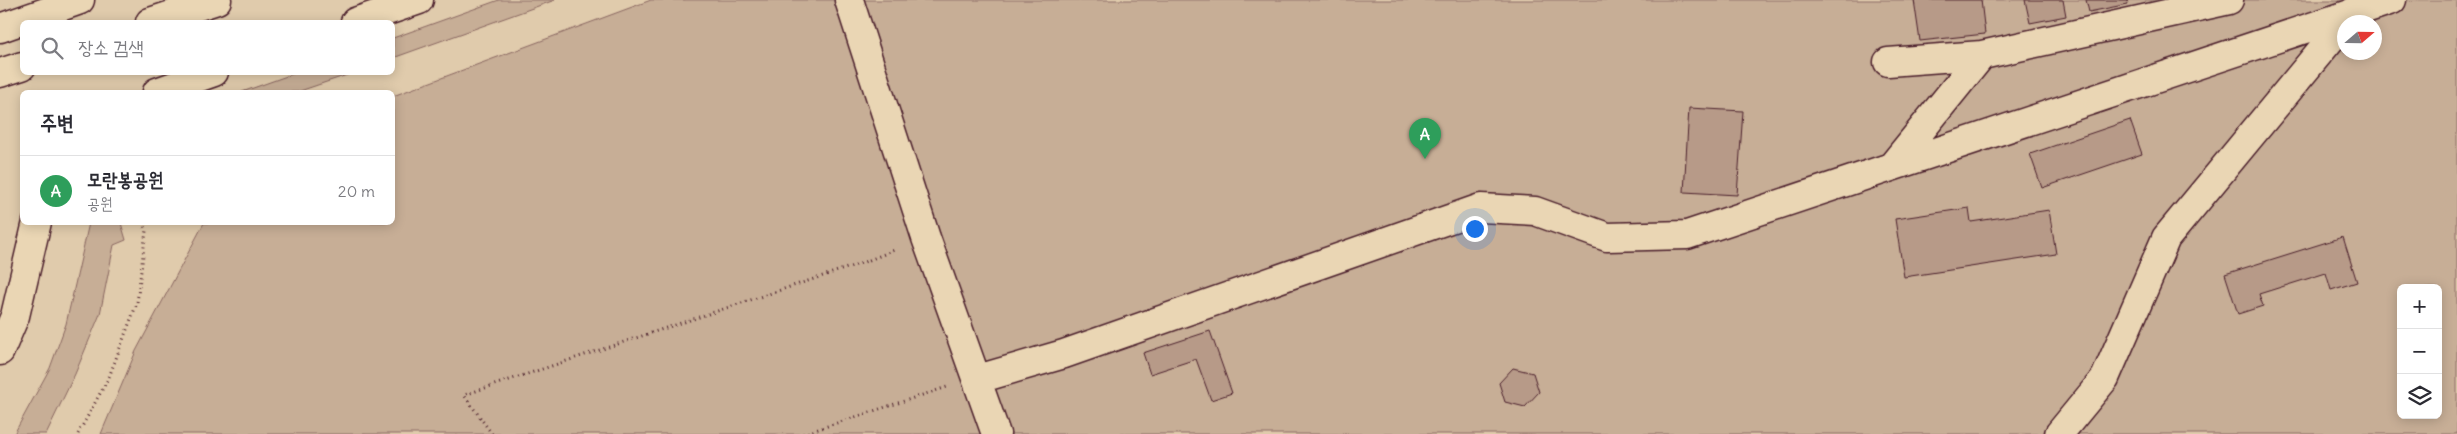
<!DOCTYPE html>
<html lang="ko">
<head>
<meta charset="utf-8">
<style>
  :root { --surface:#fff; --page:#f2f2f3; --text:#2b2b33; --muted:#7c7c81; --line:#e1e1e2; --accent:#d1495b }
  body { margin:0; font-family:Delius,"Poor Story",sans-serif; background:var(--page); color:var(--text) }
  .controls { position:absolute; right:15px; bottom:15px; display:grid; overflow:hidden; border-radius:8px; box-shadow:0 2px 12px #0003 }
  .controls button { width:45px; height:45px; display:grid; place-items:center; padding:0; border:0; border-bottom:1px solid var(--line); background:var(--surface); color:var(--text); font:25px sans-serif }
  .compass { position:absolute; left:2337px; top:15px; width:45px; height:45px; border-radius:50%; background:var(--surface); box-shadow:0 2px 12px #0003; rotate:70deg }
  .you { position:absolute; left:1474px; top:228px; width:18px; height:18px; margin:-12px; border:4px solid #fff; border-radius:50%; background:#1a73e8; box-shadow:0 0 0 8px #1a73e833 }
  .badge { display:grid; place-items:center; width:32px; height:32px; border-radius:50%; background:var(--accent); color:#fff; font-size:16px; font-weight:700 }
  .pin { position:absolute; translate:-50% -41px; filter:drop-shadow(0 1px 2px #0008) }
  .pin::after { content:''; position:absolute; top:26px; width:18px; height:15px; background:inherit; clip-path:polygon(0 0,100% 0,50% 100%) }
  .list { margin:0; padding:0; list-style:none }
  h2 { display:flex; justify-content:space-between; align-items:center; height:65px; margin:0; padding:0 20px; font-size:21px }
  h2 small { font-size:16px; font-weight:400; color:var(--muted) }
  .list li { display:grid; grid-template-columns:32px 1fr auto; gap:15px; align-items:center; box-sizing:border-box; height:70px; padding:0 20px; border-top:1px solid var(--line) }
  .list b { display:block; font-size:19px; white-space:nowrap }
  .list p { margin:0; font-size:16px; white-space:nowrap; color:var(--muted) }
  .list em { font-size:16px; font-style:normal; color:var(--muted) }
  .icon { flex:none; width:28px; height:28px; fill:none; stroke:currentColor; stroke-width:2; stroke-linecap:round; stroke-linejoin:round }
  .map { position:relative; flex:none; width:2457px; height:434px; overflow:hidden }
  .search { position:absolute; background:var(--surface); box-shadow:0 2px 12px #0003; left:20px; top:20px; width:375px; height:55px; display:flex; align-items:center; gap:12px; box-sizing:border-box; padding:0 18px; border-radius:8px; color:var(--muted); font-size:19px }
  .panel { position:absolute; background:var(--surface); box-shadow:0 2px 12px #0003; left:20px; top:90px; width:375px; height:135px; border-radius:8px }
  .map>svg:first-child { display:block }
  .green { fill:#c7ae96; stroke:#886660; fill-rule:evenodd }
  .building { fill:#b79a88; stroke:#4a1f2b }
  .lines { fill:none; stroke-linecap:round; stroke-linejoin:round }
  .minor-casing { stroke:#4a1f2b; stroke-width:31 }
  .major-casing { stroke:#4a1f2b; stroke-width:31 }
  .path { stroke:#4a1f2b; stroke-width:3; stroke-dasharray:1 4; stroke-linecap:butt }
  .minor { stroke:#ead6b4; stroke-width:28 }
  .major { stroke:#ead6b4; stroke-width:28 }
</style>
</head>
<body>
<div class="map">
<svg width="2457" height="434" viewBox="0 0 2457 434">
  <rect width="100%" height="100%" fill="#e0cbac"/>
  <filter id="ink" filterUnits="userSpaceOnUse"><feTurbulence type="fractalNoise" baseFrequency=".02" numOctaves="2"/><feDisplacementMap in="SourceGraphic" scale="10" xChannelSelector="R" yChannelSelector="G"/><feConvolveMatrix kernelMatrix="1 2 1 2 8 2 1 2 1" color-interpolation-filters="sRGB"/></filter>
  <g filter="url(#ink)">
    <path class="green" d="M499,0h56l-162,58v-20z
      M651,0h1806v434h-2356l35,-83 68,-128 188,-1 1,-126zM2344,22h30v30h-30zM2401,288h37v127h-37z
      M298,72l55,1 -56,19h-55z
      M89,223h32l5,17 -12,5 -14,69 -25,60 -29,60h-32l36,-66 16,-44z"/>
    <path class="building" d="M1914,0h67l4,34 -65,7z
      M2025,0h38l3,16 -36,7z
      M2086,0h41l1,4 -39,8z
      M1689,108l54,3 -6,84 -53,-3z
      M2130,120l12,34 -100,34 -12,-34z
      M1969,208l2,14 78,-12 7,44 -152,23 -9,-58z
      M2343,237l14,45 -26,8 -5,-17 -67,21 4,12 -25,8 -13,-40z
      M1210,331l22,62 -21,7 -15,-41 -46,15 -7,-21z
      M1513,368l20,5 6,19 -14,15 -20,-5 -6,-19z"/>
    <g class="lines">
      <g class="minor-casing">
        <path id="minor" d="M849,0l77,238 70,196
          M1888,62l94,-7 247,-55
          M1892,166l90,-111
          M978,379l86,-25 417,-146 54,3 72,26 80,-2 705,-235
          M2059,434l46,-56 61,-140 187,-226"/>
      </g>
      <g class="major-casing">
        <path id="major" d="M150,22l67,-22
          M355,22l64,-22
          M0,28l80,-28
          M0,73l22,-7
          M157,92l57,-20
          M0,351l15,-35 22,-94"/>
      </g>
      <path class="path" d="M78,434l31,-57 28,-74 9,-72 -3,-9
        M492,434l-28,-39 395,-131 38,-15
        M803,434l144,-47"/>
      <use href="#minor" class="minor"/>
      <use href="#major" class="major"/>
    </g>
  </g>
</svg>
<div class="controls">
<button>+</button>
<button>−</button>
<button><svg class="icon" aria-label="layers" viewBox="0 0 24 24"><path d="M12 4l9 5-9 5-9-5zM3 14l9 5 9-5"/></svg></button>
</div>
<svg class="compass" viewBox="-18 -18 36 36"><path d="M0-13l5 13h-10z" fill="#e53935"/><path d="M0 13l5-13h-10z" fill="#7c7c81"/></svg>
<div class="you"></div>
<div class="pin badge" style="left:1425px;top:159px;background:#2e9e5b">A</div>
<div class="search"><svg class="icon" aria-label="search" viewBox="0 0 24 24"><circle cx="10" cy="10" r="6"/><path d="M15 15l6 6"/></svg>장소 검색</div>
<section class="panel">
<h2>주변<small></small></h2>
<ul class="list">
<li><span class="badge" style="background:#2e9e5b">A</span><div><b>모란봉공원</b><p>공원</p></div><em>20 m</em></li>
</ul>
</section>
</div>
</body>
</html>
